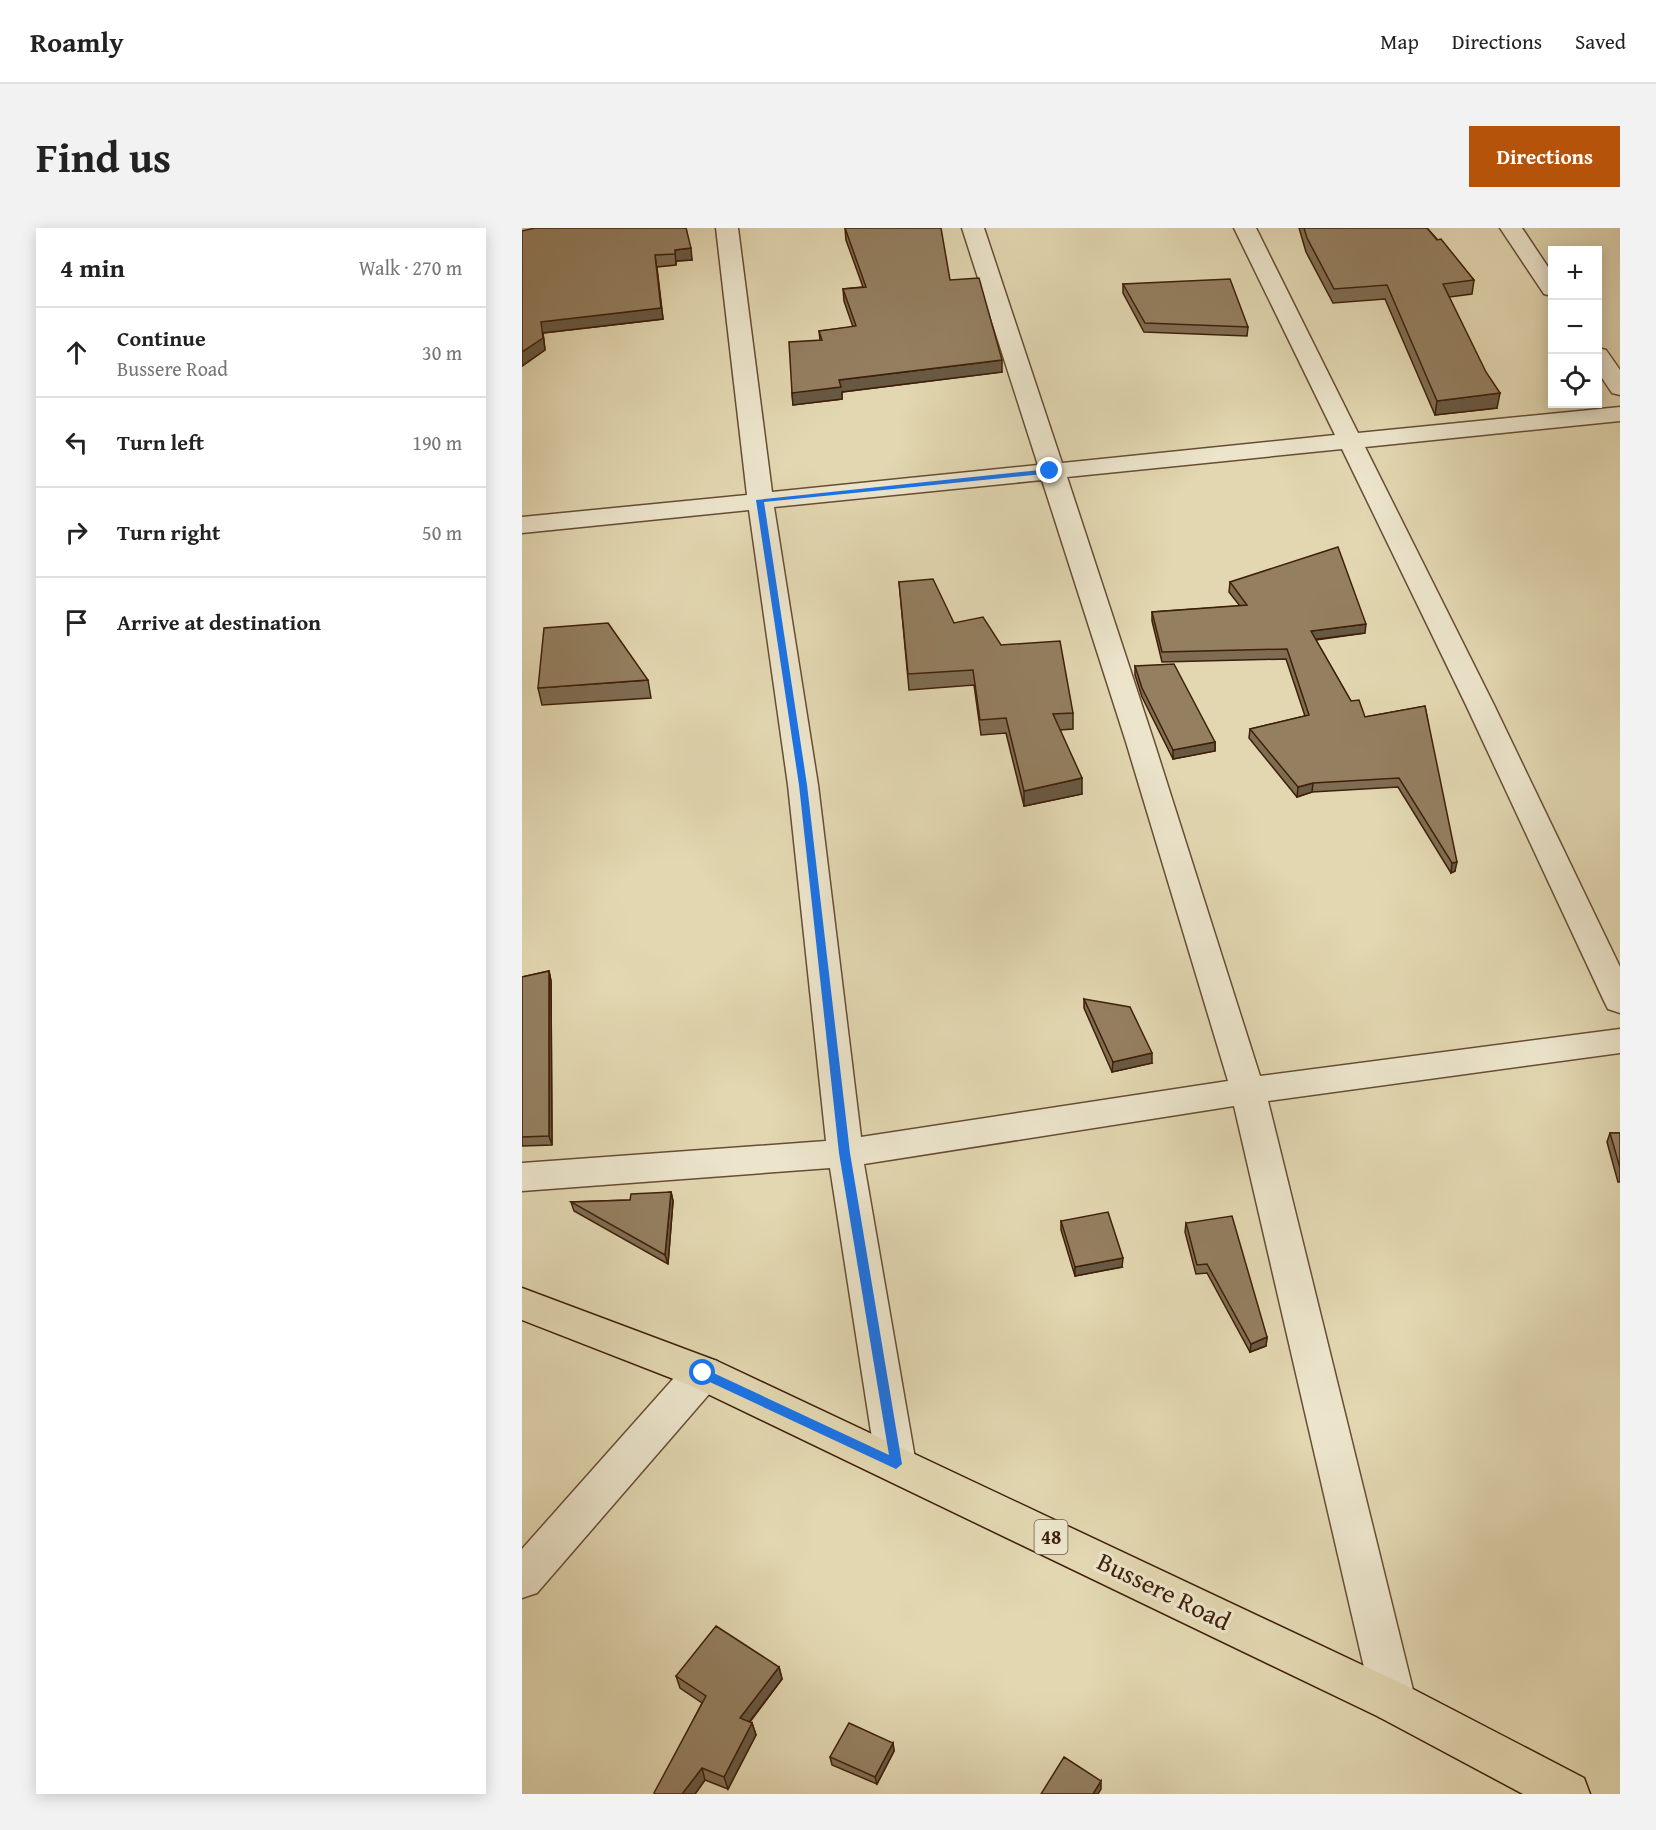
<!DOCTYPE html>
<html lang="en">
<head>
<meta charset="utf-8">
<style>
  :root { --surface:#fff; --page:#f2f2f2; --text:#222; --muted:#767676; --line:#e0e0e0; --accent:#b45309 }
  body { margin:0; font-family:"Gentium Book Plus",serif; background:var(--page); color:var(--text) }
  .controls { position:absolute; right:18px; top:18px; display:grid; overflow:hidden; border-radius:0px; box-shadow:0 3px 15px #0003 }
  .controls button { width:54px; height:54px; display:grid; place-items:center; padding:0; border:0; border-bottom:2px solid var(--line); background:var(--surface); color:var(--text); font:30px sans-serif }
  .stop { position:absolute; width:18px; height:18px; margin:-14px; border:4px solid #1a73e8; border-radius:50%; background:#fff }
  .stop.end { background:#1a73e8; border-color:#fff; box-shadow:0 2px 6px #0008 }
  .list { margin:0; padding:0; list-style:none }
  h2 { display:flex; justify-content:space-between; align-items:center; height:78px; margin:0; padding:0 24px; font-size:26px }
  h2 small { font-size:20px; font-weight:400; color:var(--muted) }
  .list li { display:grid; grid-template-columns:39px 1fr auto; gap:18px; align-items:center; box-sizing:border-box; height:90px; padding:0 24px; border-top:2px solid var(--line) }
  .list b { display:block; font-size:22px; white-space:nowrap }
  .list p { margin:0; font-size:20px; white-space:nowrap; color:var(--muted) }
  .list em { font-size:20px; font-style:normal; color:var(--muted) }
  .icon { flex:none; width:33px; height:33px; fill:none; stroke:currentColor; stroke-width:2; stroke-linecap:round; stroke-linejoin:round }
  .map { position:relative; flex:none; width:1098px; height:1566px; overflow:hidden; border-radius:0px }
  header { display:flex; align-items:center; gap:36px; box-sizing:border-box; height:84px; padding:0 30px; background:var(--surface); border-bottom:2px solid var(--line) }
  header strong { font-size:28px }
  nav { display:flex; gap:33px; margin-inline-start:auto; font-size:21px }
  .intro { display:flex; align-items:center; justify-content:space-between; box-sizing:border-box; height:144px; padding:0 36px }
  h1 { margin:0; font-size:42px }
  .button { padding:15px 27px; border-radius:0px; background:var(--accent); color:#fff; font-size:21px; font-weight:700 }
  main { display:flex; gap:36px; padding:0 36px }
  aside { flex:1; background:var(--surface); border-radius:0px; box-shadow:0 3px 15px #0003 }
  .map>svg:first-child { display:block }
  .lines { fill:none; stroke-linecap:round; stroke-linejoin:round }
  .minor-casing { stroke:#684d33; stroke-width:3 }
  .major-casing { stroke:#3f1f09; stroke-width:3 }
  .minor { fill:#ece5cc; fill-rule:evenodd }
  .major { fill:#e2d7b1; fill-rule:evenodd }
  .wall { fill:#7f6d53; stroke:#3f1f09; stroke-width:1.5 }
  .shaded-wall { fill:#685943; stroke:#3f1f09; stroke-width:1.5 }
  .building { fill:#947f60; stroke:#3f1f09; stroke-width:1.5 }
  .route { fill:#1a73e8 }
  .labels { text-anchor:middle; stroke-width:6; stroke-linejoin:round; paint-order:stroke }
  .shield { fill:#ece5cc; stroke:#735a44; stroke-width:1.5 }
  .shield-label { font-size:20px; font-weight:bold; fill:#3f1f09 }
  .near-street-label { font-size:26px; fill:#3f1f09; stroke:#ece5cc }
</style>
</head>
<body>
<header>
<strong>Roamly</strong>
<nav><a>Map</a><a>Directions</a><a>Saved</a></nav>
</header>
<div class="intro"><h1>Find us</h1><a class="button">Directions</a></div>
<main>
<aside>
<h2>4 min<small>Walk · 270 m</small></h2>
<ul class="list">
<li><svg class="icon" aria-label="ahead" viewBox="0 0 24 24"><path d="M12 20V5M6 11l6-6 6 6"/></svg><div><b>Continue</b><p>Bussere Road</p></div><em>30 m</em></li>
<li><svg class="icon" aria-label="left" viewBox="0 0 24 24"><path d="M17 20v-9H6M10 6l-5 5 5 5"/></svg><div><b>Turn left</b></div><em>190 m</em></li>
<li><svg class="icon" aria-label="right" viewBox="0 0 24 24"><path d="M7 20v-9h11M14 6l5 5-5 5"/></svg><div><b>Turn right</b></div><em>50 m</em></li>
<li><svg class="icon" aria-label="arrive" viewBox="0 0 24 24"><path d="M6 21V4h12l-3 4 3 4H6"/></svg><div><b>Arrive at destination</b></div></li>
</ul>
</aside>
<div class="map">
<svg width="1098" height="1566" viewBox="0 0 1098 1566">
  <rect width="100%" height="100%" fill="#e2d7b1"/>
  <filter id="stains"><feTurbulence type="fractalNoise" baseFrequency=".00333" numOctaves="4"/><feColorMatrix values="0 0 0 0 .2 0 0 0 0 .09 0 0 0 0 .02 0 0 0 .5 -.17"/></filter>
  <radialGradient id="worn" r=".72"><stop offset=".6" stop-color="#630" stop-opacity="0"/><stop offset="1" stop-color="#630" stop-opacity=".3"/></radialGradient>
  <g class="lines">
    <g class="minor-casing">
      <path id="minor" d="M194,0h22l34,264 266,-27 -76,-237h22l78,235 273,-28 -101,-207h22l102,205 262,-26v14l-255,26 129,258 126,262v46l-12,-4 -4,-8 -138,-296 -124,-256 -275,28 87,265 106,334 360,-47v24l-352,48 148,601 -7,15 -15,6 -15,-6 -7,-15 -138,-596 -370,58 52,300 -6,12 -14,6 -14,-6 -6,-12 -46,-296 -308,23v-28l304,-22 -38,-356 -39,-275 -227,23v-16l225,-22zM520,252l84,262 102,339 -367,56 -43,-352 -44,-278z
        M978,0h22l30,45v23l-8,-2z
        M1076,120l8,2 14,20v25l-8,-2 -14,-21z
        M181,1129l14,4 5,12 -5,12 -180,208 -15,5v-49l167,-188z"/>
    </g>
    <g class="major-casing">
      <path id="major" d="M0,1060l195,73 692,326 175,91 6,16h-67l-144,-77 -690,-332 -167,-65z"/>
    </g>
    <use href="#minor" class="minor"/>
    <use href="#major" class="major"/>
  </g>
  <path class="wall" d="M164,0l6,32 -16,1v4l-19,2 6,52 -120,14 2,17 -23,16v-135z
    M323,0l105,52 52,92 -160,20v7l-49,6 -1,-12 28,-53 -1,-9 34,-4 -9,-26 -1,-12 20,-2 -17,-47z
    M777,0h128l47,52 -2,14 -23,3 48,111 -62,7 -50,-116 -52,4 -27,-51z
    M601,56l125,43 -1,9 -103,-4 -21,-39z
    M377,354l55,41 47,22 72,68v16l-13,1 22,64 -58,12 -18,-73 -25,2 -7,-50 -65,5z
    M708,354l135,51 -49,7 35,61 14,16 60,-11 30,165 -4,2 -53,-86 -86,5 -15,5 -48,-59 1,-9 55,-13 -19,-57 -124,3 -10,-41v-9l88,-6 -11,-14z
    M613,438l80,76v9l-42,8 -31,-62 -7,-22z
    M126,452l3,18 -109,7 -4,-17z
    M27,743l2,10 1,164 -30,1v-169z
    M562,771l68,64 -40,9 -28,-64z
    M1088,905h10v49h-2l-11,-40z
    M149,964l2,9 -5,63 -94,-53 -3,-9 59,-2z
    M539,993l61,46 -47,9 -14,-46z
    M664,995l81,114 -1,9 -16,6 -43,-79 -11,1 -11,-42z
    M257,1439l3,12 -32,43 2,1 4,12 -28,54 -23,-9 -10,14h-40l47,-91 -22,-15 -4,-12z
    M371,1515l1,8 -17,33 -45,-19 -2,-8z"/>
  <path class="shaded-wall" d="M169,20l1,12 -16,1v4l-1,-15z
    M133,27l8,64 -120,14 2,17 -23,16v-14l19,-30z
    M480,132v12l-160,20v7l-49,6 -1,-12 47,-13z
    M978,165l-3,15 -62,7 2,-14z
    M844,396l-1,9 -55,7 1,-9z
    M693,514v9l-42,8v-9z
    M560,550v16l-58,12v-15z
    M791,555l-1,9 -15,5 1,-10z
    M935,634l-2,9 -4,2 1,-10z
    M27,743l2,10 1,164 -3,-9z
    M630,825v10l-40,9 1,-10z
    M149,964l2,9 -5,63 -3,-9z
    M601,1030l-1,9 -47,9v-9z
    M745,1109l-1,9 -16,6 1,-8z
    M257,1439l3,12 -39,51 -3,-12z
    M230,1495l4,12 -28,54 -4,-12z
    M371,1515l1,8 -17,33 -2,-7z
    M180,1540l3,12 -10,14h-13z
    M579,1553v8l-3,5h-5z"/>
  <path class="building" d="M13,0h151l5,20 -16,2v4l-20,1 6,53 -120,14 2,16 -21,14v-121z
    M323,0h96l9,52 29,-2 23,82 -163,20 2,7 -49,6 -3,-51 33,-2 -3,-9 37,-5 -13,-37 23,-2z
    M782,0h123l10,12 4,-1 33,41 -31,4 43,88 14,21 -63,8 -50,-116 -53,4 -27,-51z
    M708,51l18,48 -103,-4 -22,-39z
    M816,319l28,77 -55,7 40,70 8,-1 6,17 60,-11 32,156 -5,1 -53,-85 -86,5 -15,4 -48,-58 59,-14 -22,-66 -125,3 -10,-40 95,-7 -17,-23z
    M411,351l21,44 29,-6 18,28 59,-4 13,72 -20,1 29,64 -58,13 -18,-73 -26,2 -7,-50 -65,4 -9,-92z
    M86,395l40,57 -110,8 6,-60z
    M652,436l41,78 -42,8 -31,-62 -7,-22z
    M27,743v165l-27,1v-160z
    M562,771l46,8 22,46 -39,9z
    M1088,905h10v35z
    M149,964l-6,63 -94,-53 59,-2 1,-6z
    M586,984l15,46 -48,9 -14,-46z
    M710,988l35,121 -16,7 -44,-80 -10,1 -11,-42z
    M194,1398l63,41 -39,51 12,5 -28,54 -22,-9 -20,26h-26l-2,-1 52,-97 -30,-20z
    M327,1495l44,20 -18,34 -45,-20z
    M542,1529l37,24 -8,13h-52z"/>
  <path class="route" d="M528,241l3,4 -289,29 43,283 43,368 52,311 -6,5 -197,-92 -2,-4 6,-4 4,1 182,85 -50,-302 -40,-368 -43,-285z"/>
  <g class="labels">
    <rect class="shield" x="512.5" y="1292" width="33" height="34" rx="4.5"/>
    <g class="shield-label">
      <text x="529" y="1316">48</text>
    </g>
    <g class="near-street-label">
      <text transform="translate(642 1363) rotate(26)" y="9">Bussere Road</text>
    </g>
  </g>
  <rect width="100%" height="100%" filter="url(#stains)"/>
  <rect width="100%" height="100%" fill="url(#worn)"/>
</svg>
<div class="controls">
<button>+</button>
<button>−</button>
<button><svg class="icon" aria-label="locate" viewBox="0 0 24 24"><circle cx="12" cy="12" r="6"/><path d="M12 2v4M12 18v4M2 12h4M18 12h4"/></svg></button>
</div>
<div class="stop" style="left:181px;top:1145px"></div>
<div class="stop end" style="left:528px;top:243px"></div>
</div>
</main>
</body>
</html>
